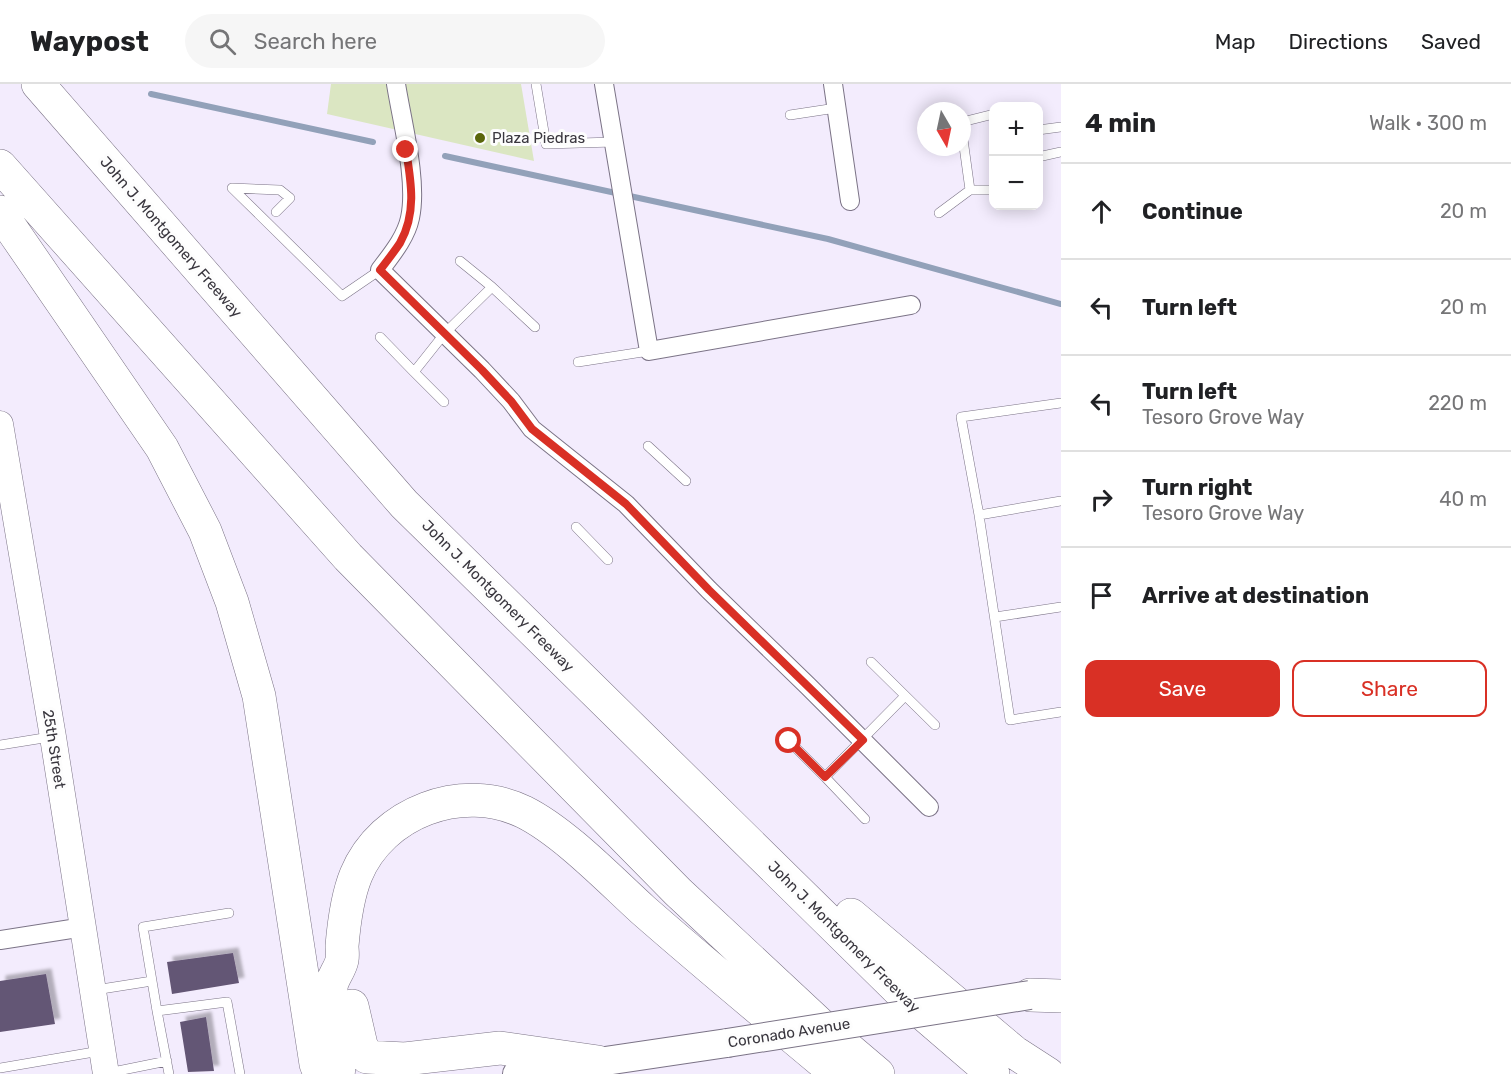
<!DOCTYPE html>
<html lang="en">
<head>
<meta charset="utf-8">
<style>
  :root { --surface:#fff; --page:#f6f6f6; --text:#202124; --muted:#757577; --line:#e0e0e0; --accent:#d93025 }
  body { margin:0; font-family:Rubik,sans-serif; background:var(--page); color:var(--text) }
  .controls { position:absolute; right:18px; top:18px; display:grid; overflow:hidden; border-radius:12px; box-shadow:0 3px 15px #0003 }
  .controls button { width:54px; height:54px; display:grid; place-items:center; padding:0; border:0; border-bottom:2px solid var(--line); background:var(--surface); color:var(--text); font:30px sans-serif }
  .compass { position:absolute; left:917px; top:18px; width:54px; height:54px; border-radius:50%; background:var(--surface); box-shadow:0 3px 15px #0003; rotate:171deg }
  .stop { position:absolute; width:18px; height:18px; margin:-14px; border:4px solid #d93025; border-radius:50%; background:#fff }
  .stop.end { background:#d93025; border-color:#fff; box-shadow:0 2px 6px #0008 }
  .list { margin:0; padding:0; list-style:none }
  h2 { display:flex; justify-content:space-between; align-items:center; height:78px; margin:0; padding:0 24px; font-size:26px }
  h2 small { font-size:20px; font-weight:400; color:var(--muted) }
  .list li { display:grid; grid-template-columns:39px 1fr auto; gap:18px; align-items:center; box-sizing:border-box; height:96px; padding:0 24px; border-top:2px solid var(--line) }
  .list b { display:block; font-size:22px; white-space:nowrap }
  .list p { margin:0; font-size:20px; white-space:nowrap; color:var(--muted) }
  .list em { font-size:20px; font-style:normal; color:var(--muted) }
  .actions { display:flex; gap:12px; padding:18px 24px }
  .actions a { flex:1; padding:14px 0; border:2px solid var(--accent); border-radius:12px; text-align:center; font-size:21px; color:var(--accent) }
  .actions .main { background:var(--accent); color:#fff }
  .icon { flex:none; width:33px; height:33px; fill:none; stroke:currentColor; stroke-width:2; stroke-linecap:round; stroke-linejoin:round }
  .map { position:relative; flex:none; width:1061px; height:990px; overflow:hidden }
  header { display:flex; align-items:center; gap:36px; box-sizing:border-box; height:84px; padding:0 30px; background:var(--surface); border-bottom:2px solid var(--line) }
  header strong { font-size:28px }
  nav { display:flex; gap:33px; margin-inline-start:auto; font-size:21px }
  .search { width:420px; height:54px; background:var(--page); display:flex; align-items:center; gap:15px; box-sizing:border-box; padding:0 21px; border-radius:33px; color:var(--muted); font-size:22px }
  main { display:flex }
  aside { flex:1; background:var(--surface) }
  .map>svg:first-child { display:block }
  .green { fill:#dbe6c2 }
  .lines { fill:none; stroke-linecap:round; stroke-linejoin:round }
  .stream { stroke:#92a1b9; stroke-width:6 }
  .building { fill:#645674; filter:url(#shadow) }
  .lane-casing { stroke:#7b7386; stroke-width:10 }
  .street-casing { stroke:#7b7386; stroke-width:20 }
  .secondary-casing { stroke:#7b7386; stroke-width:27 }
  .primary-casing { stroke:#7b7386; stroke-width:30 }
  .highway-casing { stroke:#7b7386; stroke-width:34 }
  .lane { stroke:#fff; stroke-width:9 }
  .street { stroke:#fff; stroke-width:18 }
  .secondary { stroke:#fff; stroke-width:26 }
  .primary { stroke:#fff; stroke-width:28 }
  .highway { stroke:#fff; stroke-width:33 }
  .primary-bridge-casing { stroke:#7b7386; stroke-width:30; stroke-linecap:butt }
  .primary-bridge { stroke:#fff; stroke-width:28 }
  .route { stroke:#d93025; stroke-width:8 }
  .poi-dot { fill:#5a660a; stroke:#fdfdfd; stroke-width:2 }
  .labels { text-anchor:middle; stroke-width:6; stroke-linejoin:round; paint-order:stroke }
  .poi-label { font-size:15px; fill:#3a373f; stroke:#fdfdfd; text-anchor:start }
  .street-label { font-size:15px; fill:#3a373f; stroke:#fdfdfd }
</style>
</head>
<body>
<header>
<strong>Waypost</strong>
<div class="search"><svg class="icon" aria-label="search" viewBox="0 0 24 24"><circle cx="10" cy="10" r="6"/><path d="M15 15l6 6"/></svg>Search here</div>
<nav><a>Map</a><a>Directions</a><a>Saved</a></nav>
</header>
<main>
<div class="map">
<svg width="1061" height="990" viewBox="0 0 1061 990">
  <defs>
    <filter id="shadow"><feDropShadow dx="5.5" dy="-5.5" stdDeviation="1.5" flood-color="#0004"/></filter>
  </defs>
  <rect width="100%" height="100%" fill="#f3ecfd"/>
  <path class="green" d="M331,0h190l13,77 -207,-47z"/>
  <g class="lines">
    <path class="stream" d="M151,10l222,48
      M445,72l383,83 233,65"/>
  </g>
  <path class="building" d="M233,869l6,30 -67,11 -5,-32z
    M46,890l9,50 -55,8v-51z
    M206,933l8,54 -26,1 -8,-50z"/>
  <g class="lines">
    <g class="lane-casing">
      <path id="lane" d="M536,0l10,60 68,-2
        M790,31l46,-7
        M962,38l32,-8
        M1038,46l23,-3
        M962,48l8,58
        M1038,73l23,-5
        M276,128l14,-14 -10,-8 -48,-2 110,108 38,-26
        M939,129l31,-23h24
        M460,177l32,26
        M380,253l34,35
        M578,278l71,-11
        M444,318l-30,-30 31,-39 47,-46 43,40
        M1061,319l-100,14 18,98 31,205 51,-8
        M648,362l38,35
        M979,431l82,-14
        M576,443l32,33
        M995,533l66,-10
        M871,578l64,63
        M789,657l36,36
        M0,661l50,-8
        M865,735l-40,-42 80,-81
        M95,906l57,-9
        M157,927l-14,-84 86,-14
        M0,984l100,-17
        M108,989l59,-12
        M169,990l-12,-63 70,-9 13,72"/>
    </g>
    <g class="street-casing">
      <path id="street" d="M396,0c6,38 22,97 14,134 -4,19 -18,36 -30,52l102,100 29,31 21,28 94,75 83,86 99,96 121,121
        M604,0l45,267 262,-46
        M833,0l17,117
        M0,856l84,-13"/>
    </g>
    <g class="secondary-casing">
      <path id="secondary" d="M0,340l53,313 53,337"/>
    </g>
    <g class="primary-casing">
      <path id="primary" d="M517,990l210,-31"/>
    </g>
    <g class="highway-casing">
      <path id="highway" d="M38,0l366,420 517,508 72,62
        M0,82l348,391 330,335 147,137 53,45
        M0,128l162,236 43,83 27,71 27,94 57,368 4,10
        M851,831l163,137 34,22
        M1030,911l31,1
        M352,922l9,39 6,12 38,2 95,-11 98,14
        M338,990c6,-30 -7,-56 -7,-85 0,-10 9,-19 11,-29 1,-5 0,-10 0,-14 2,-24 5,-49 14,-71 26,-63 106,-93 168,-63 40,20 85,67 119,98 64,56 129,110 194,164"/>
    </g>
    <use href="#lane" class="lane"/>
    <use href="#street" class="street"/>
    <use href="#secondary" class="secondary"/>
    <use href="#primary" class="primary"/>
    <use href="#highway" class="highway"/>
    <g class="primary-bridge-casing">
      <path id="primary-bridge" d="M727,959l303,-48"/>
    </g>
    <use href="#primary-bridge" class="primary-bridge"/>
  </g>
  <g class="lines">
    <path class="route" d="M406,66c5,31 11,63 -6,93 -6,9 -13,18 -20,27l102,100 29,31 21,28 94,75 83,86 154,150 -38,37 -36,-36"/>
  </g>
  <circle class="poi-dot" cx="480" cy="54" r="6"/>
  <g class="labels">
    <g class="poi-label">
      <text x="492" y="59">Plaza Piedras</text>
    </g>
    <g class="street-label">
      <text transform="translate(171 153) rotate(49)" y="5">John J. Montgomery Freeway</text>
      <text transform="translate(498 512) rotate(45)" y="5">John J. Montgomery Freeway</text>
      <text transform="translate(54 665) rotate(81)" y="5">25th Street</text>
      <text transform="translate(844 853) rotate(45)" y="5">John J. Montgomery Freeway</text>
      <text transform="translate(789 949) rotate(-9)" y="5">Coronado Avenue</text>
    </g>
  </g>
</svg>
<div class="controls">
<button>+</button>
<button>−</button>
</div>
<svg class="compass" viewBox="-18 -18 36 36"><path d="M0-13l5 13h-10z" fill="#e53935"/><path d="M0 13l5-13h-10z" fill="#757577"/></svg>
<div class="stop" style="left:789px;top:657px"></div>
<div class="stop end" style="left:406px;top:66px"></div>
</div>
<aside>
<h2>4 min<small>Walk · 300 m</small></h2>
<ul class="list">
<li><svg class="icon" aria-label="ahead" viewBox="0 0 24 24"><path d="M12 20V5M6 11l6-6 6 6"/></svg><div><b>Continue</b></div><em>20 m</em></li>
<li><svg class="icon" aria-label="left" viewBox="0 0 24 24"><path d="M17 20v-9H6M10 6l-5 5 5 5"/></svg><div><b>Turn left</b></div><em>20 m</em></li>
<li><svg class="icon" aria-label="left" viewBox="0 0 24 24"><path d="M17 20v-9H6M10 6l-5 5 5 5"/></svg><div><b>Turn left</b><p>Tesoro Grove Way</p></div><em>220 m</em></li>
<li><svg class="icon" aria-label="right" viewBox="0 0 24 24"><path d="M7 20v-9h11M14 6l5 5-5 5"/></svg><div><b>Turn right</b><p>Tesoro Grove Way</p></div><em>40 m</em></li>
<li><svg class="icon" aria-label="arrive" viewBox="0 0 24 24"><path d="M6 21V4h12l-3 4 3 4H6"/></svg><div><b>Arrive at destination</b></div></li>
</ul>
<div class="actions"><a class="main">Save</a><a>Share</a></div>
</aside>
</main>
</body>
</html>
